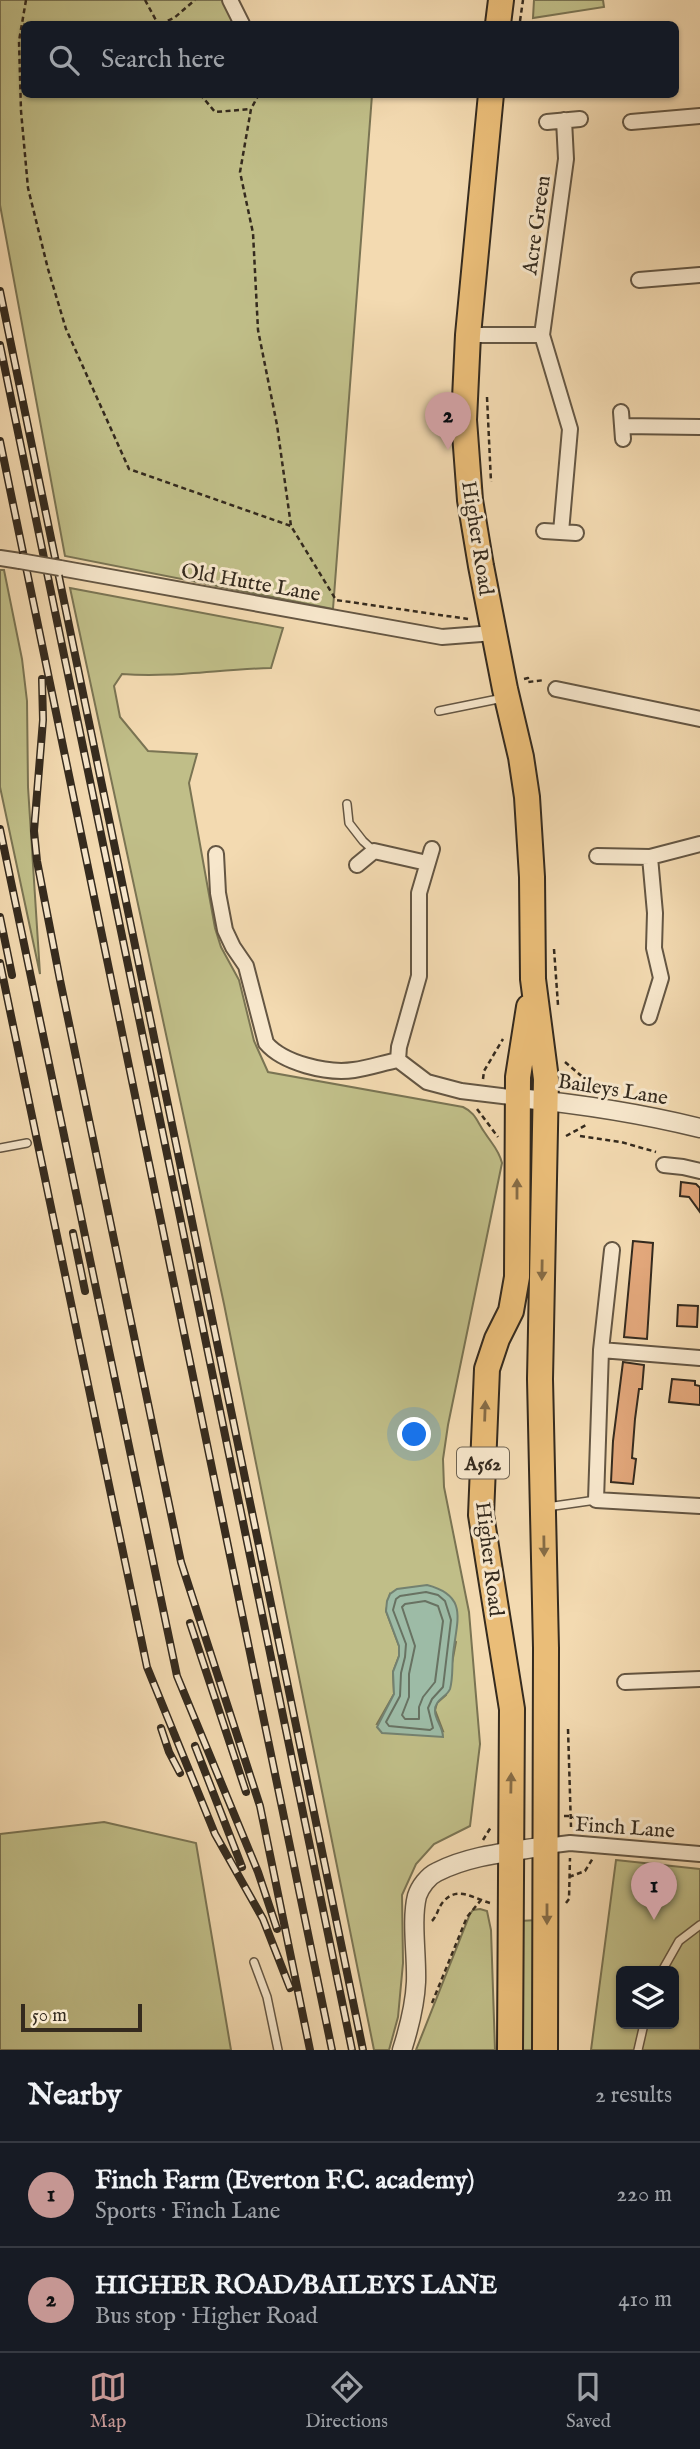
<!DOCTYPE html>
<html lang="en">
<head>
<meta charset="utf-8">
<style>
  :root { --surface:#171b24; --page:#20242c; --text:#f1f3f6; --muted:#9ea1a6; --line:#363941; --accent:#c59692 }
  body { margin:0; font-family:"IM FELL English",serif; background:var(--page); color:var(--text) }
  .controls { position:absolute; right:21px; bottom:21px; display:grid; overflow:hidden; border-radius:10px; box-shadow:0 2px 5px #0004 }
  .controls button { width:63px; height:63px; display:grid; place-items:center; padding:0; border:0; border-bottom:2px solid var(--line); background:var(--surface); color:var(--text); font:35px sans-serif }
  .scale { position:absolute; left:21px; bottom:18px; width:121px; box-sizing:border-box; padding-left:7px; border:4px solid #342a1e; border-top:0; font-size:19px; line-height:24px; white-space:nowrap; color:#342a1e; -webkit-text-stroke:5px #f7e7cc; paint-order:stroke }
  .you { position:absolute; left:415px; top:1435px; width:24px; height:24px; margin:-18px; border:5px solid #fff; border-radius:50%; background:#1a73e8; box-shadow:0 0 0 10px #1a73e833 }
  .badge { display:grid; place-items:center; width:46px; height:46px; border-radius:50%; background:var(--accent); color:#111; font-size:23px; font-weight:700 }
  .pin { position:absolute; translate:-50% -58px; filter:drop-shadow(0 2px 4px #0008) }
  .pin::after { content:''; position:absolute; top:37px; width:24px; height:21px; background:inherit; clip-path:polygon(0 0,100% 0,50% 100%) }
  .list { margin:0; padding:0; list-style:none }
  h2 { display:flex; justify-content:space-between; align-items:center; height:91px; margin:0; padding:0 28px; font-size:30px }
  h2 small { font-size:23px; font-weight:400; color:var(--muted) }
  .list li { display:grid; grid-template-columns:46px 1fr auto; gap:21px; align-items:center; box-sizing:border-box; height:105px; padding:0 28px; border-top:2px solid var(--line) }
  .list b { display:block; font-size:26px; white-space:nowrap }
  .list p { margin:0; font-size:23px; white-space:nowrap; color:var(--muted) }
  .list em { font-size:23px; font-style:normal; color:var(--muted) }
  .icon { flex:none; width:38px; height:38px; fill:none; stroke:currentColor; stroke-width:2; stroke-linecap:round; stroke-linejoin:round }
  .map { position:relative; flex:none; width:700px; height:2050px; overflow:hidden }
  .search { position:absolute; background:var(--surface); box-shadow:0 2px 5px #0004; left:21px; right:21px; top:21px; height:77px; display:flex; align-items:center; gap:18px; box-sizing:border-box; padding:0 24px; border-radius:10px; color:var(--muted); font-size:26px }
  .sheet { height:301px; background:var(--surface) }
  nav { display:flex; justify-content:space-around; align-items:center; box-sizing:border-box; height:98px; border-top:2px solid var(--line); background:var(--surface); font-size:19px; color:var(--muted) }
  nav a { display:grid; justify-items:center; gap:4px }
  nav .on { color:var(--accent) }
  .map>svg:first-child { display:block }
  .green { fill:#c0be88; stroke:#7a7453; stroke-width:2; fill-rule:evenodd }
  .water { fill:#9dbba6; stroke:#738170; stroke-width:2 }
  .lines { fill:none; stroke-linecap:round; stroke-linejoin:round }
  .shore { stroke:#687262; stroke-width:2 }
  .building { fill:#e2a77b; stroke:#342a1e; stroke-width:2 }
  .service-casing { stroke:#645643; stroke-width:10 }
  .minor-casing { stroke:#645643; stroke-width:18 }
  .tertiary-casing { stroke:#645643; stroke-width:21 }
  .trunk-casing { stroke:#342a1e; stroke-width:28 }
  .path { stroke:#342a1e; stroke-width:2.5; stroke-dasharray:5 3.5; stroke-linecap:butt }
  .service { stroke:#f7e7cc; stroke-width:7 }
  .minor { stroke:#f7e7cc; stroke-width:14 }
  .tertiary { stroke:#f7e7cc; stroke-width:18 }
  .trunk { stroke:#eabd78; stroke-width:24 }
  .rail-casing { stroke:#342a1e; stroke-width:8 }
  .rail { stroke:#f7e7cc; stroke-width:5; stroke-dasharray:16; stroke-linecap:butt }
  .minor-bridge-casing { stroke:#645643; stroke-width:18; stroke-linecap:butt }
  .minor-bridge { stroke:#f7e7cc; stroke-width:14 }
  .oneway { fill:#866c46 }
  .labels { text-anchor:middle; stroke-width:6; stroke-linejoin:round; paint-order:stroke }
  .shield { fill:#f7e7cc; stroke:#6e6352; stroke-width:2 }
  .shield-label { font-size:19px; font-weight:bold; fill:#342a1e }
  .street-label { font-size:21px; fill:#342a1e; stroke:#f7e7cc }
</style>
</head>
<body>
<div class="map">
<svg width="700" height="2050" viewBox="0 0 700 2050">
  <rect width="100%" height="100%" fill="#f3dab1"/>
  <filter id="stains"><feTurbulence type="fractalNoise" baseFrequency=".00286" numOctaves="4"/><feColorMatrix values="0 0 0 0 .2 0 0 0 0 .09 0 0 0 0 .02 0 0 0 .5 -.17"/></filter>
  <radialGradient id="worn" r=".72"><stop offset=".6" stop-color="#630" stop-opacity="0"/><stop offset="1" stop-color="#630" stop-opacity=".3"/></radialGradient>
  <path class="green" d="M0,0h227l13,24h-216v70l348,1 -39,514 -268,-53 -65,-351z
    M534,0h69l1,7 -71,11z
    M0,570h4l18,89 5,42 1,86 12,187 -40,-187z
    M70,588l213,40 -12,40c-50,1 -99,10 -149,6l-8,12 6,31 28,34 49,3 -8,29 26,145 6,19 18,33 15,61 14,31 195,35c13,6 14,15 22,26 7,11 14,17 17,30l-54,262 -5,34 1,28 25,125 11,132 -10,82 -36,18 -18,20 -14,31 1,68 -5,54 -9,33h-15l-150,-746zM390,1594l66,48 -10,53 -9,8 -2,7 8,21 -66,-7 17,-30 -1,-22 6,-16v-10l-13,-35z
    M104,1822l92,21 35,207h-231v-216z
    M616,1860l84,9v181h-109zM621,1971h53v53h-53z
    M480,1909l7,2 4,19 4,120h-79l54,-136 3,-4z
    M538,1920l-3,130h-17l1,-129z"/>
  <path class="water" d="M427,1585c43,11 29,37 26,70 -1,11 0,24 -3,34 -3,8 -16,11 -15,22 0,9 8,16 8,26l-61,-4 -5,-6 17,-33 -1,-22 6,-16v-10l-13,-35 1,-10 3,-7 7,-5z"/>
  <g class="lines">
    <path class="shore" d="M426,1592l12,3 7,6 6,19 -8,67 -11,12 -4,9 5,20 -3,2 -41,-4 -3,-4 14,-26 1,-23 4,-16 1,-13 -13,-34 3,-11 4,-3z
      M425,1601l13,5 5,15 -8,61 -12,15 -4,10v12h-14l-3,-4 7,-18v-23l6,-28 -13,-39 3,-3z"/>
  </g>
  <path class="building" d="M681,1182l15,2 4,4v24l-11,-15 -9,-1z
    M633,1241l20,2 -6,96 -23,-2z
    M678,1305l20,1 -1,21 -20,-1z
    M623,1362l21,3 -2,24h-3l-4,30 -3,39 4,1 -3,25 -22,-2 2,-41z
    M672,1379l23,2v4l5,1v19l-31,-3z"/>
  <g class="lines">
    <g class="service-casing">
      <path id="service" d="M439,711l64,-13
        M347,804l2,19 14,18 11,10
        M0,1148l27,-5
        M547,1507l49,-7
        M254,1962l13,35 11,53
        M662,1971l17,-30 21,-16
        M638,2050l6,-26"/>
    </g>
    <g class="minor-casing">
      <path id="minor" d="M230,0l12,24
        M547,122l33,-3
        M631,122l69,-6
        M639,280l61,-5
        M468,335h74l28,94 -9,103
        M542,335l24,-176 -2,-39
        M621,412l2,27
        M622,426l78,1
        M544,531l32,2
        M0,558l20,3
        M60,568l382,69 52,-4
        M556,689l144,30
        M432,849l-13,44v83l-20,71 -1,13 29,22 34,9 57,7
        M216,854l2,39 7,37 8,17 13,19 20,77c17,20 61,31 88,27 15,-2 29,-7 44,-10
        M597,856l53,1 50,-13
        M357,865l17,-14 53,12
        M649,1017l12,-39 -7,-30 1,-35 -5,-56
        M664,1165l19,2 17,4
        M612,1250l-11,100 -5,150 104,6
        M601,1350l99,8
        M625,1682l75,-3
        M546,1846l24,-3 130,11"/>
    </g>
    <g class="tertiary-casing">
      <path id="tertiary" d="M518,1098c62,6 121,15 182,30
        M402,2050c7,-22 13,-45 14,-68 1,-26 -5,-62 1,-86 3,-9 11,-20 20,-24 33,-17 73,-20 109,-26"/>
    </g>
    <g class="trunk-casing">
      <path id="trunk" d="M498,24l3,-24
        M491,94l-23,241 -4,85 6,80 11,66 24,123 16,68 6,40 5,80 1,102 13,100 -6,300 6,269 -1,402
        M510,2050l2,-341 -31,-194 6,-146 10,-30 14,-28 6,-34 1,-200 11,-70"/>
    </g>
    <path class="path" d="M26,0l-7,41 2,70 7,77 20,81 18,60 63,140 162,57
      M145,0l13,24
      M520,21l3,-21
      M160,24l14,-6 21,-18
      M200,94l15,18 36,-3
      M259,94l-8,15 -11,63 13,61 5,97 19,95 14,101 45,74 132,19
      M487,397l4,85
      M524,679l4,-1v4l17,-2
      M554,949l4,56
      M565,1062l35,30
      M483,1079l1,-8 19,-32
      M477,1109l21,28
      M566,1136l22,-12
      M580,1136l41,6 35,10
      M568,1729l3,98
      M564,1816h7l17,8 2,5
      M483,1840l8,-13
      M569,1877l16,-6 8,-13
      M566,1903l3,-4 1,-41
      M432,1921c5,-5 6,-13 11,-19 14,-17 32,-3 47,1
      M432,2003l35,-86 14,-17"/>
    <use href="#service" class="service"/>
    <use href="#minor" class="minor"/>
    <use href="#tertiary" class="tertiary"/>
    <use href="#trunk" class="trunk"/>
    <g class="rail-casing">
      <path id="rail" d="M0,291l363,1759
        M0,345l352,1705
        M0,441l332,1609
        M42,679l1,41 -9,111 3,30 23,119 121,582 79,244 50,244
        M0,829l177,847 81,196 19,57
        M0,917l12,58
        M0,963l147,704 68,167 48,85 27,69
        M73,1233l12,58
        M190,1623l56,169
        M161,1728l8,24 11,21
        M195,1746l47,121"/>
    </g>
    <use href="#rail" class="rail"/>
    <g class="minor-bridge-casing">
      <path id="minor-bridge" d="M20,561l40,7"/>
    </g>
    <use href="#minor-bridge" class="minor-bridge"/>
  </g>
  <defs><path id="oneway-solid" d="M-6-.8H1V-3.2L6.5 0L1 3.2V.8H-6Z" transform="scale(1.75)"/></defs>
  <g class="oneway">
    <use href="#oneway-solid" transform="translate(517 1189) rotate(-90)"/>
    <use href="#oneway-solid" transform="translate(542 1270) rotate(91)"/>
    <use href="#oneway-solid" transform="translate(485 1411) rotate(-88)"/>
    <use href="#oneway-solid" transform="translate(544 1546) rotate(89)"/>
    <use href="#oneway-solid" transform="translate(511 1783) rotate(-89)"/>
    <use href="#oneway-solid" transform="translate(547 1914) rotate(90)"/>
  </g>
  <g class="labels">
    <rect class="shield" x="457" y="1447.5" width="52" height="31" rx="5"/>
    <g class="shield-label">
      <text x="483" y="1470">A562</text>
    </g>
    <g class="street-label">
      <text transform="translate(536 225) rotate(-82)" y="7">Acre Green</text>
      <text transform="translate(478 538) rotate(81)" y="7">Higher Road</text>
      <text transform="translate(251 582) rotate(10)" y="7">Old Hutte Lane</text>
      <text transform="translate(613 1089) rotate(9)" y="7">Baileys Lane</text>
      <text transform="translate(490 1559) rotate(83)" y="7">Higher Road</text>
      <text transform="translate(625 1827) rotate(4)" y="7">Finch Lane</text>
    </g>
  </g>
  <rect width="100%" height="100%" filter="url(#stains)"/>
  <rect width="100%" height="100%" fill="url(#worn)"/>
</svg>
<div class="controls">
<button><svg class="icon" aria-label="layers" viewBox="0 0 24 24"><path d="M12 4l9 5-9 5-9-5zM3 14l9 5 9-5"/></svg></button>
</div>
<div class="scale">50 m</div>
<div class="you"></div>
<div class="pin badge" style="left:654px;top:1920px">1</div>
<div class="pin badge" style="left:448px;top:450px">2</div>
<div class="search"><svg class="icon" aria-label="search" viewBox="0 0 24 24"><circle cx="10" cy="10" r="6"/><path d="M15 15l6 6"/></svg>Search here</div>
</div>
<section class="sheet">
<h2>Nearby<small>2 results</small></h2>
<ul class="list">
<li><span class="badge">1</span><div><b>Finch Farm (Everton F.C. academy)</b><p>Sports · Finch Lane</p></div><em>220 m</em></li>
<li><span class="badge">2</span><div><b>HIGHER ROAD/BAILEYS LANE</b><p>Bus stop · Higher Road</p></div><em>410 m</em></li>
</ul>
</section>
<nav>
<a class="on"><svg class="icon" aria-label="map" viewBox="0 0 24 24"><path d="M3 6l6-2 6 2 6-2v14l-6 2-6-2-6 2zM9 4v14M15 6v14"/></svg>Map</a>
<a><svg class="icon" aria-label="directions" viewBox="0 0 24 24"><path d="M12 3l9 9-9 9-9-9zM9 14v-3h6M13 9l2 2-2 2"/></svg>Directions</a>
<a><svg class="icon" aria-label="saved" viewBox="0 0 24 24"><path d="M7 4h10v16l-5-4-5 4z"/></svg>Saved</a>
</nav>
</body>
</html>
